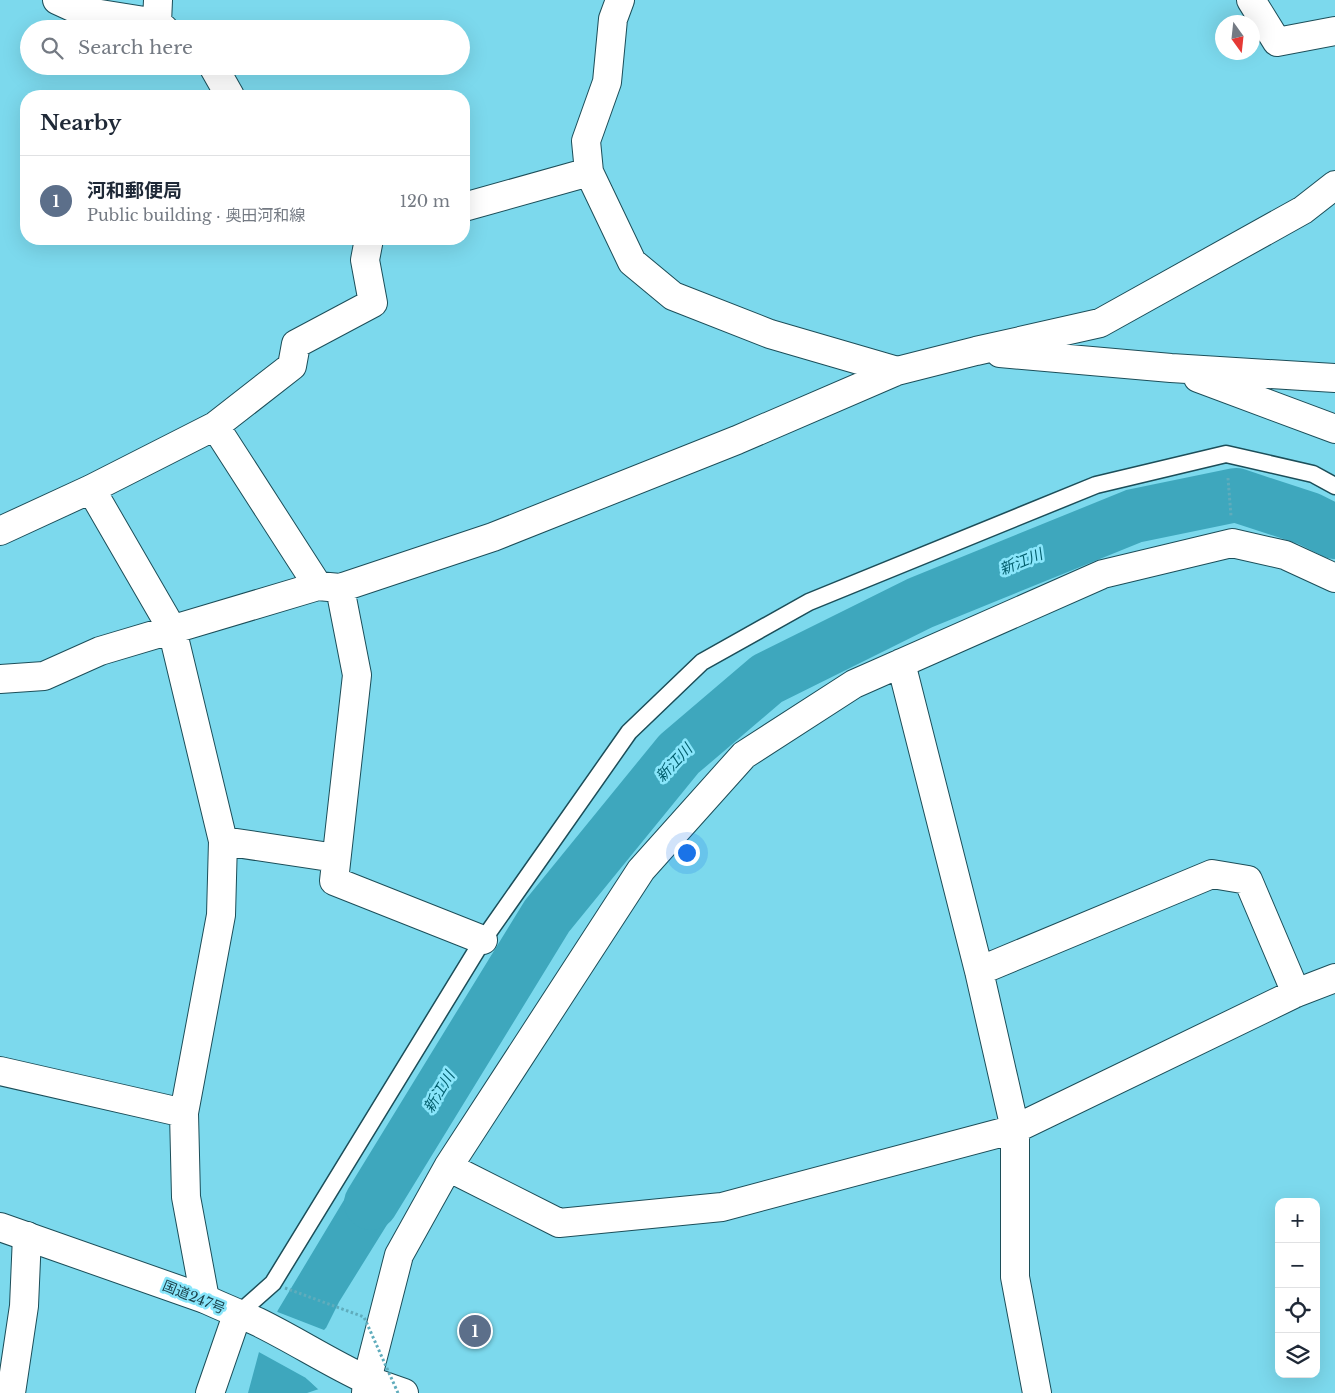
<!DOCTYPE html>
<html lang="en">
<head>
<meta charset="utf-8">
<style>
  :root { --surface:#fff; --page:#f6f6f7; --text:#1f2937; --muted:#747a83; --line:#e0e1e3; --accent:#9c331c }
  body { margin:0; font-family:"Libre Baskerville","Noto Sans JP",serif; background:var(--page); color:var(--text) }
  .controls { position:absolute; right:15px; bottom:15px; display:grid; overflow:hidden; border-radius:10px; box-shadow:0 5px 20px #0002 }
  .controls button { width:45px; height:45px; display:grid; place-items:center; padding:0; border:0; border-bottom:1px solid var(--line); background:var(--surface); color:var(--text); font:25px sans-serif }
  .compass { position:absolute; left:1215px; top:15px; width:45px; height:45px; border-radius:50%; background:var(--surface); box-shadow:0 5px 20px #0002; rotate:165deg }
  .you { position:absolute; left:686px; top:852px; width:18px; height:18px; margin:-12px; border:4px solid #fff; border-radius:50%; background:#1a73e8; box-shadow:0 0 0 8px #1a73e833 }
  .badge { display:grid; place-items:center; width:32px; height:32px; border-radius:50%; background:var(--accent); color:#fff; font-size:16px; font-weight:700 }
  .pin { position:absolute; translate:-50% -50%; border:2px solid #fff; box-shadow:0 1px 5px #0006 }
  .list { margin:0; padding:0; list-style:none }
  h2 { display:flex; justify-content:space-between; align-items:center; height:65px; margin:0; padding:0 20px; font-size:21px }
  h2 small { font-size:16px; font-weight:400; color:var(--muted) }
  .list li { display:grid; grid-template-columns:32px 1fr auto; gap:15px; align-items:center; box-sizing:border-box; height:90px; padding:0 20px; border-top:1px solid var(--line) }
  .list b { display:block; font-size:19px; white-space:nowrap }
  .list p { margin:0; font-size:16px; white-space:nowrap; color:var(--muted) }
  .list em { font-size:16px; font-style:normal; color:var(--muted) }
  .icon { flex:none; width:28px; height:28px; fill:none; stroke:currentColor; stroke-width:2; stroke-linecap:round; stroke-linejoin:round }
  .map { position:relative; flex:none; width:1335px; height:1393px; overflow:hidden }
  .search { position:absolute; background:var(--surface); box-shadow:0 5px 20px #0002; left:20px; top:20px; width:450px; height:55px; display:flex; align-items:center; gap:12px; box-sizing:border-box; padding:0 18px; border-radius:28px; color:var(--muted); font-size:19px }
  .panel { position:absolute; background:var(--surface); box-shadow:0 5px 20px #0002; left:20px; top:90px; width:450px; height:155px; border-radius:20px }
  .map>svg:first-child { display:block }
  .water { fill:#3ea7bd }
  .pier { fill:#7cd9ed }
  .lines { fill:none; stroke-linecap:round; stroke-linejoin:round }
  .river { stroke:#3ea7bd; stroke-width:54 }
  .service-casing { stroke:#1c4e59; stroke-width:19 }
  .minor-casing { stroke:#1c4e59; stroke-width:30 }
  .secondary-casing { stroke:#1c4e59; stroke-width:30 }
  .trunk-casing { stroke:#1c4e59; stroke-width:30 }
  .path { stroke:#5facbc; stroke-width:3; stroke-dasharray:2.5 2.5; stroke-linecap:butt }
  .service { stroke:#fff; stroke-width:16 }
  .minor { stroke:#fff; stroke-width:28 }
  .secondary { stroke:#fff; stroke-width:28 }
  .trunk { stroke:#fff; stroke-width:28 }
  .path-bridge { stroke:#5facbc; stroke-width:3; stroke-dasharray:2.5 2.5; stroke-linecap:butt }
  .labels { text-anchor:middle; stroke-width:5; stroke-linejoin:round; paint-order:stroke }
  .street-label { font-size:14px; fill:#1c434c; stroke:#89e6fb }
  .water-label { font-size:15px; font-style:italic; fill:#005d6c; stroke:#89e6fb }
</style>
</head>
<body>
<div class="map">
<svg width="1335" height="1393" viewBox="0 0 1335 1393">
  <rect width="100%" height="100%" fill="#7cd9ed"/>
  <path class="water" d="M389,1125l42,29 -92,148 -13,26 -20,50 13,11 -12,4h-59l11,-41 19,-42z"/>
  <path class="pier" d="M275,1311l49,19 2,-2 2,1 -19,48 12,10 -1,4 -14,-13 -49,-27z"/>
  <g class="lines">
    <path class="river" d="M371,1203l176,-287 132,-162 88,-75 153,-76 214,-87 102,-21 73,24 26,13"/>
    <g class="service-casing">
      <path id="service" d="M237,1315l36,-32 210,-343 146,-208 73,-70 107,-60 287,-117 130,-31 87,20 22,12"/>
    </g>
    <g class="minor-casing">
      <path id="minor" d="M57,0l24,11 76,12 7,6
        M620,0l-7,19 -6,63 -21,59 3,31 43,90 41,34 97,38 127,37
        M1251,0l26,42 58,-11
        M157,23l1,-23
        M213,66l17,30
        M464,207l125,-35
        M1000,353l171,15 164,10
        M1198,378l137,51
        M215,426l103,160 22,2 153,-51 244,-97 160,-69 79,-20 124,-28 203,-113 32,-25
        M91,489l81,140 51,212 -2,74 -37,198 2,84 19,102
        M0,531l91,-42 124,-63 77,-60 4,-22 77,-41 -8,-43 4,-21
        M340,588l17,87 -23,206 149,59
        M901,663l78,308 36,158v148l22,116
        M0,679l44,-3 56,-25 218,-65
        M223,841l113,17
        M979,971l233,-97 36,6 48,113
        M0,1071l184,42
        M448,1167l111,56 163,-16 293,-78 281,-136 39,-15
        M367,1380l32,-125 49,-88 193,-297 103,-115 110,-71 249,-110 129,-31 53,12 50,23
        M11,1393l13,-87 3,-70
        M210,1393l27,-78"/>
    </g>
    <g class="secondary-casing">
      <path id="secondary" d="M367,1380l37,13"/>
    </g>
    <g class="trunk-casing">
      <path id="trunk" d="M0,1227l205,72c17,8 35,15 53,23 37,18 72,41 109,58l-1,13"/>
    </g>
    <path class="path" d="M1228,478l3,38"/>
    <use href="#service" class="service"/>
    <use href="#minor" class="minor"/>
    <use href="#secondary" class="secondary"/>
    <use href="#trunk" class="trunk"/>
    <path class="path-bridge" d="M285,1288l79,29 34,76"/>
  </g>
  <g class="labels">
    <g class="street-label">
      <text transform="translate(194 1297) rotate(22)" y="5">国道247号</text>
    </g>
    <g class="water-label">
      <text transform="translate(1021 562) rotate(-22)" y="5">新江川</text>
      <text transform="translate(674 763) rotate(-47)" y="5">新江川</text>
      <text transform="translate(439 1092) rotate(-59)" y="5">新江川</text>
    </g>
  </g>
</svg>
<div class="controls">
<button>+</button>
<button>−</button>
<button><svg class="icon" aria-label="locate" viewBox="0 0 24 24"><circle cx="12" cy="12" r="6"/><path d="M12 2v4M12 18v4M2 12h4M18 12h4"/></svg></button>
<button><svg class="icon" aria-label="layers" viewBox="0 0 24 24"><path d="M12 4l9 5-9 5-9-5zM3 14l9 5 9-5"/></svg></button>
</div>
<svg class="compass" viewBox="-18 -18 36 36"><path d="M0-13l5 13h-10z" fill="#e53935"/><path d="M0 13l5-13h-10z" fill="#747a83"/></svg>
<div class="you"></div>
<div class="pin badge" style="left:475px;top:1331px;background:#5c6f8a">1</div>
<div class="search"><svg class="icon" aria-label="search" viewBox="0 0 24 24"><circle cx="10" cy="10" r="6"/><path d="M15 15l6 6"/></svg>Search here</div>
<section class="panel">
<h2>Nearby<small></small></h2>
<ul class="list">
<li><span class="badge" style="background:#5c6f8a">1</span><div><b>河和郵便局</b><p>Public building · 奥田河和線</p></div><em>120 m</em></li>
</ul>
</section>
</div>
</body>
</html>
